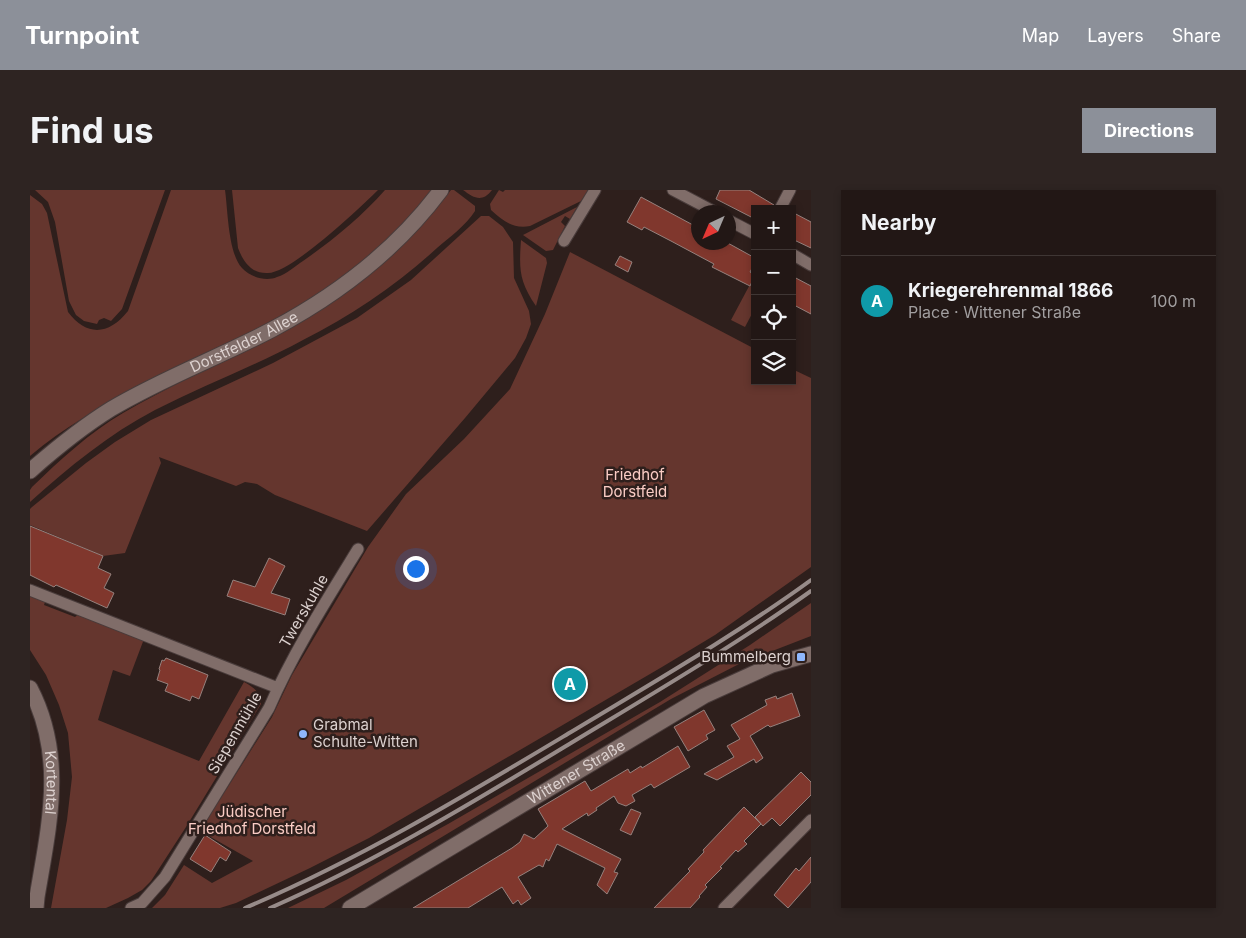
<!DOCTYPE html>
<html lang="en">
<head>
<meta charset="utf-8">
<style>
  :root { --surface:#221715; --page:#2e2422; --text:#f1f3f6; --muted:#a29fa0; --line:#3f3634; --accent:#8c9099 }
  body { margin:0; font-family:Inter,sans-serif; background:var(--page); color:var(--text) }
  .controls { position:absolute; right:15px; top:15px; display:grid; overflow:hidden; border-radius:0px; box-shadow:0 2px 8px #0003 }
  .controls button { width:45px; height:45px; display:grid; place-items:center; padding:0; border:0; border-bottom:1px solid var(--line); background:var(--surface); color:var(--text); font:25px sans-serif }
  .compass { position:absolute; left:661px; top:15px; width:45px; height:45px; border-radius:50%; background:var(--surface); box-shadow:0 2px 8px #0003; rotate:224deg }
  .you { position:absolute; left:385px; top:378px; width:18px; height:18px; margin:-12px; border:4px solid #fff; border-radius:50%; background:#1a73e8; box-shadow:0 0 0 8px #1a73e833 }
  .badge { display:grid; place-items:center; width:32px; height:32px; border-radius:50%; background:var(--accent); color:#fff; font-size:16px; font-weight:700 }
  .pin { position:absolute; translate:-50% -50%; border:2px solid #fff; box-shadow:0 1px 5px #0006 }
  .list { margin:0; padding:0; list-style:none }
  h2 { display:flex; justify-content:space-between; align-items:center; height:65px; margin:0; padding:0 20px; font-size:21px }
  h2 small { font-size:16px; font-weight:400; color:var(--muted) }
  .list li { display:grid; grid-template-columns:32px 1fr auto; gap:15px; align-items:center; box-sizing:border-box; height:90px; padding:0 20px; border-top:1px solid var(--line) }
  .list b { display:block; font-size:19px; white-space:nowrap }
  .list p { margin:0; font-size:16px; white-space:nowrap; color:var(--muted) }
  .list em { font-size:16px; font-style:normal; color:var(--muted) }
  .icon { flex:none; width:28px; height:28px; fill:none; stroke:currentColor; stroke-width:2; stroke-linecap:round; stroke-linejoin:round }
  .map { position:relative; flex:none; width:781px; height:718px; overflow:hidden; border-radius:0px }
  header { display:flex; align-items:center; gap:30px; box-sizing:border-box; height:70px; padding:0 25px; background:var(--accent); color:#fff }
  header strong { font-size:24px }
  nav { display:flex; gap:28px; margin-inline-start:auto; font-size:18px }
  .intro { display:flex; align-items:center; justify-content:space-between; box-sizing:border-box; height:120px; padding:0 30px }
  h1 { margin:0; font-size:35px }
  .button { padding:12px 22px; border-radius:0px; background:var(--accent); color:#fff; font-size:18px; font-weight:700 }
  main { display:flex; gap:30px; padding:0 30px }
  aside { flex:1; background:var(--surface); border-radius:0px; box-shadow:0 2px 8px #0003 }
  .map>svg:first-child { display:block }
  .green { fill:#65362e }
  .building { fill:#80372d; stroke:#95817d }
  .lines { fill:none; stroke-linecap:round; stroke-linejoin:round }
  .street-casing { stroke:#493c3b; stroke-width:13 }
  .secondary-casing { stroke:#493c3b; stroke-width:17 }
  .street { stroke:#806d69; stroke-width:11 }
  .secondary { stroke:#806d69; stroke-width:15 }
  .rail { stroke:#978b89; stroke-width:4 }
  .poi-dot { fill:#8fb8fd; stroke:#2e1f1c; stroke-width:2 }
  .labels { text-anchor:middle; stroke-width:5; stroke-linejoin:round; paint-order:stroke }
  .street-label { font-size:15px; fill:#dcd1cf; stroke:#2e1f1c }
  .park-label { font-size:15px; fill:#faccc4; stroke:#2e1f1c }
  .poi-label { font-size:15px; fill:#dcd1cf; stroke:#2e1f1c; text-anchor:end }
</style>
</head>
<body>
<header>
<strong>Turnpoint</strong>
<nav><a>Map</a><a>Layers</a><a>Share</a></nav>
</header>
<div class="intro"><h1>Find us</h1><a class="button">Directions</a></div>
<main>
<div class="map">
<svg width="781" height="718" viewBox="0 0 781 718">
  <rect width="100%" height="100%" fill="#2e1f1c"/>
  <path class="green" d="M5,0h130l-43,119 -11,12 -7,-3 -5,2 -2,4 -13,-3 -8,-6 -7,-14 -14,-79 -7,-20z
    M141,0h54c3,21 3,63 17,78 8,9 24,14 35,9 10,-3 18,-11 26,-16 30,-21 58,-44 82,-71h47c-16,19 -33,39 -51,56 -28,25 -60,47 -93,67 -84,50 -182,79 -258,143v-261l12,9 5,9 21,99c19,25 41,23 60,-1z
    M202,0h146c-18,18 -87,83 -110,83 -17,1 -25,-12 -30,-25z
    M421,0h3l21,16v5c-9,14 -25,26 -38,37 -40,37 -85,67 -134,92 -48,26 -99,45 -148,70 -46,24 -86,57 -125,92v-12l2,-3c28,-27 57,-54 91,-74 73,-43 153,-71 223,-120 9,-6 17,-14 26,-22 29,-25 55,-51 79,-81z
    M433,0h29c-10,13 -18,8 -29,0z
    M469,0l4,2 2,-2h83l-7,11 -51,25c-17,3 -27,-5 -39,-16l-1,-6z
    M547,17l-7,12 -5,-3 -4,6 4,4 -12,24 -7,1 -23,-16z
    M451,26h8l14,11 10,15 1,36 15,33 2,13 -5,14 -11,20 -50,60 -98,113 -92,-36 -18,-11 -12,-2 -9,4 -77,-29 2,6 -36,90 -22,3 -73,-31v-16l2,-2 54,-44 29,-21 36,-22 122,-57 84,-45 54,-38z
    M491,50l25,18 1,5 -11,43c-17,-25 -17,-37 -15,-66z
    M540,62l185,97v32h37v-12l19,9v189l-96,68 -53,32 -293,171 -59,30 -74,35 -16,5h-68l13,-13 19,-30 28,18 41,-22 -53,-30 72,-114 20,-42 76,-128 38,-53 58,-55 46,-50 35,-75z
    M725,85v33l-10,19 -14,-7z
    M7,406l9,3 -2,6 31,12 5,-4 64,26 -14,37 -17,-6 -15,50 101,41 45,-79c11,6 16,10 17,22l-75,123 -35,54 -9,9 -14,8 -22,10h-55l16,-88 5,-43 -4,-44 -9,-28 -13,-30 -16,-25v-53z
    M781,413v33l-70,27 -70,36 -347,209h-36l58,-28 102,-56 212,-122 90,-57z"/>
  <path class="building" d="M690,0h29l25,15 -1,4h-18v10l-39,-20z
    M611,7l52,28 -2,3 7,4v10h28l29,16v5l-5,9 5,3 -5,11 -38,-19 2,-3 -43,-23 -27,-14 -2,3 -15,-8z
    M762,22l19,10v26l-19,-9z
    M590,66l12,6 -4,10 -13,-7z
    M762,86l19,10v28l-19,-10z
    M0,336l73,30 -5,12 13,6 -7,14 10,5 -7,15 -51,-23 -2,2 -24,-12z
    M239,368l16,8 -14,27 19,6 -5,16 -58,-19 6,-16 22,7z
    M136,468l42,17 -9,24 -7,-3 -2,5 -25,-10 3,-7 -11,-4 3,-10 -1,-1 3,-9 2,1z
    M762,503l8,23 -30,11 -2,-2 -18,11 13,22 -7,5 -2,-4 -37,21 -13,-6 30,-17 -7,-11 13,-7 -9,-14 36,-20 -2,-5 11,-4 1,3z
    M674,520l11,20 -9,5 2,4 -20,12 -14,-24z
    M648,556l12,21 -36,21 -3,-4 -19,11 3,6 -9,5 -8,-3 -4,-7 -18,12 1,2 -9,6 -1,-3 -25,16 59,30 -7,13 4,1 -11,21 -10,-9 8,-17 -48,-24 -8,17 -3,-2 -3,8 -4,-2 -21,12 13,21 -10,7 -3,-5 -5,4 -11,-17 -34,21h-55l99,-60 8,-6 4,-8 10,5 14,-13 -10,-17 47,-28 6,10 37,-22 2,4 11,-7 1,2z
    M771,582l10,10v13l-31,31 -8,-8 -9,8 -8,-9z
    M714,617l17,17 -17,17 3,3 -9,8 -2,-2 -16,17 2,1 -17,17 2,2 -8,9 1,1 -10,11h-36l36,-37 -2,-2 16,-17 -1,-2z
    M601,619l10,4 -10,22 -11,-5z
    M175,645l26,17 -5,9 -6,-4 -9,15 -21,-13z
    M781,667v25l-23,26 -14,-13 22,-27 3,3z"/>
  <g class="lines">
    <g class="street-casing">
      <path id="street" d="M643,0l42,22
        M750,19l10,-19
        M698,30l27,14
        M534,51l31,-51
        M762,64l19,11
        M0,400l248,98
        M101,718l11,-5 23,-26 104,-169c24,-55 57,-107 89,-159
        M694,718l87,-88"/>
    </g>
    <g class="secondary-casing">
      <g id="secondary">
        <path id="s1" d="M0,281c25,-22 52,-44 81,-62 52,-31 109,-52 162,-80 64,-34 124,-80 168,-139"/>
        <path id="s2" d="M0,498c36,69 19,137 7,209l-1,11"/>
        <path id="s3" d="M320,718l354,-212 68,-31 39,-11"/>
      </g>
    </g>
    <use href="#street" class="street"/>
    <use href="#secondary" class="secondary"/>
    <path class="rail" d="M215,718c115,-49 219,-112 326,-176 81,-49 163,-96 240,-152
      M240,718c105,-46 203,-106 301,-165 81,-49 163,-97 240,-152"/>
  </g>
  <g class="poi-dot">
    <rect x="766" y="462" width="10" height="10" rx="2.5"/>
    <circle cx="273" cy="544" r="5"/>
  </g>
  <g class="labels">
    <g class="street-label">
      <text dy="5" stroke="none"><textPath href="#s1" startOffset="251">Dorstfelder Allee</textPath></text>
      <text transform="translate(274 421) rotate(-60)" y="5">Twerskuhle</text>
      <text transform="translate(205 543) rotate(-60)" y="5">Siepenmühle</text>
      <text dy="5" stroke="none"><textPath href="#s3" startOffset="264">Wittener Straße</textPath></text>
      <text dy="5" stroke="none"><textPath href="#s2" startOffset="98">Kortental</textPath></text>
    </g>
    <g class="park-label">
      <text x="605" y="290">Friedhof<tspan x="605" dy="17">Dorstfeld</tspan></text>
      <text x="222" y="627">Jüdischer<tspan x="222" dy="17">Friedhof Dorstfeld</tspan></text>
    </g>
    <g class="poi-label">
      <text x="761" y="472">Bummelberg</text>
      <text x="283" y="540" text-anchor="start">Grabmal<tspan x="283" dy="17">Schulte-Witten</tspan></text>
    </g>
  </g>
</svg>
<div class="controls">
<button>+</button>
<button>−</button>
<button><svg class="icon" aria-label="locate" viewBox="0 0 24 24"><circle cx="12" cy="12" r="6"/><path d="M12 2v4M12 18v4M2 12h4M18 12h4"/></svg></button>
<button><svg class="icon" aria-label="layers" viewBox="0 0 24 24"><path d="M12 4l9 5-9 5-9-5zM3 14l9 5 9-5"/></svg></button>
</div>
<svg class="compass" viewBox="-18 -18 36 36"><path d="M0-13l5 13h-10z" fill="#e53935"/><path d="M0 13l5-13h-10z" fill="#a29fa0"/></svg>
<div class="you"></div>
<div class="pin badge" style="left:540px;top:494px;background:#0f9aa8">A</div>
</div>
<aside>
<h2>Nearby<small></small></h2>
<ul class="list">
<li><span class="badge" style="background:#0f9aa8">A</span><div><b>Kriegerehrenmal 1866</b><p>Place · Wittener Straße</p></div><em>100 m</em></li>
</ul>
</aside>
</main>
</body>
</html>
